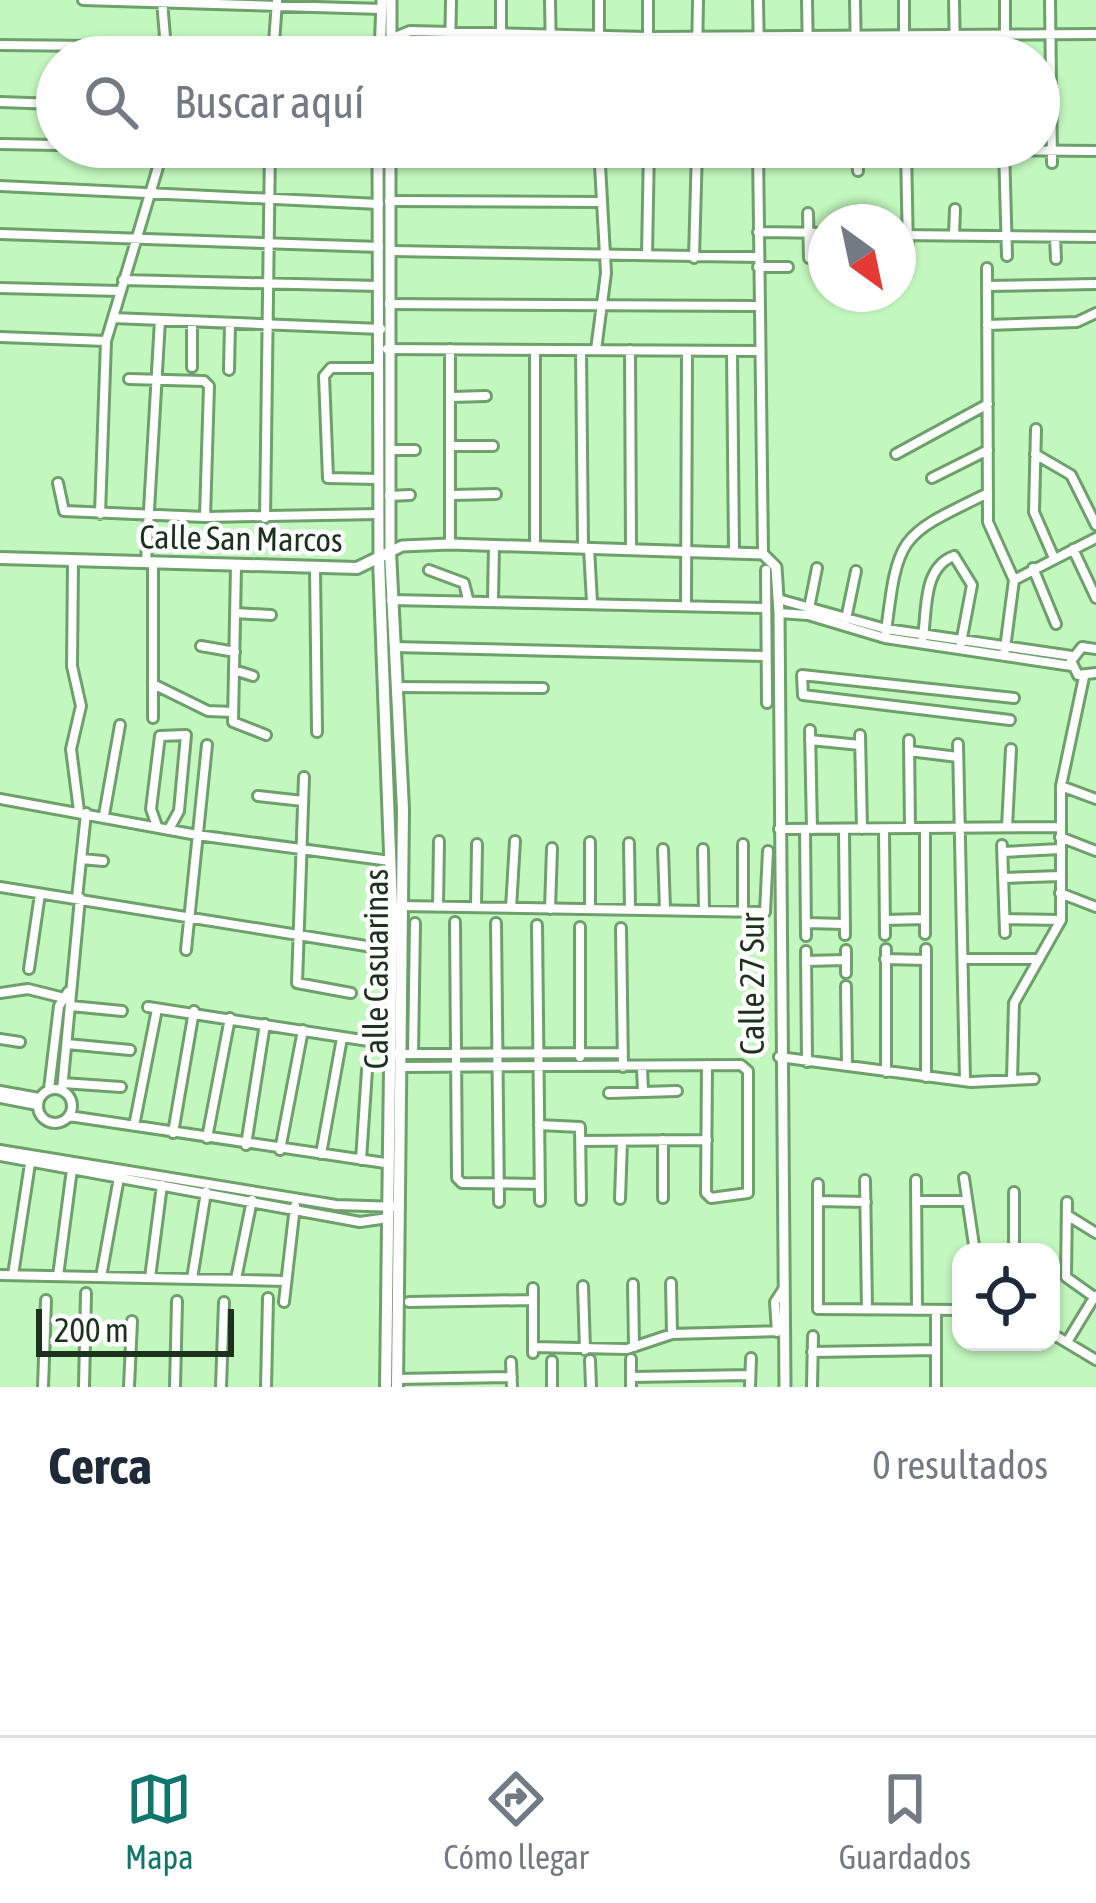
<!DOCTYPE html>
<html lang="es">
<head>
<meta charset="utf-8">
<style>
  :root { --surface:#fff; --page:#f6f6f7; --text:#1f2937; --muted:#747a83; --line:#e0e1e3; --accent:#0f766e }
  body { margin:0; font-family:"Asap Condensed",sans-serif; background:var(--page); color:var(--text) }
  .controls { position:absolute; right:36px; bottom:36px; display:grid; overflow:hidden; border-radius:24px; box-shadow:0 3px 9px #0004 }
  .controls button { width:108px; height:108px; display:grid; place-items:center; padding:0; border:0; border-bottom:3px solid var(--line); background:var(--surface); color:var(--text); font:60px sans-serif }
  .compass { position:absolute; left:808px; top:204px; width:108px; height:108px; border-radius:50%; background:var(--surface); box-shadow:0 3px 9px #0004; rotate:147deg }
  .scale { position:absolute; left:36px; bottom:30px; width:198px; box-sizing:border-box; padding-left:12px; border:6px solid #1d321c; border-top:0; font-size:33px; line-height:42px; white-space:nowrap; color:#1d321c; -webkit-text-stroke:9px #fff; paint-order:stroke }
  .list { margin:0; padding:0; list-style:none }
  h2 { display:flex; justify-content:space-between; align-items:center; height:156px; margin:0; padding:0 48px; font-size:51px }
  h2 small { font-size:39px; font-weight:400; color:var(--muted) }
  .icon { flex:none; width:66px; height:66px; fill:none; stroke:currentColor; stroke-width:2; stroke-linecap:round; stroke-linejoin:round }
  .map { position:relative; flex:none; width:1096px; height:1387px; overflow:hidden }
  .search { position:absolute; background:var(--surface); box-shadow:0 3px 9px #0004; left:36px; right:36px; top:36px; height:132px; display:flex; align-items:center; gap:30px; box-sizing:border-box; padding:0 42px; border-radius:66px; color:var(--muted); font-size:45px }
  .sheet { height:348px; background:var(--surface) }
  nav { display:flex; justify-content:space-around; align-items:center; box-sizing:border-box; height:168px; border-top:3px solid var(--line); background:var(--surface); font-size:33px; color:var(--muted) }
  nav a { display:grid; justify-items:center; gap:6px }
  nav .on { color:var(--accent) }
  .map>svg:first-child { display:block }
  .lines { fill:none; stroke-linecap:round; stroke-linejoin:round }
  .minor-casing { stroke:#6da06b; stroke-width:14 }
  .tertiary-casing { stroke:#6da06b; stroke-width:15 }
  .secondary-casing { stroke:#6da06b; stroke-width:16 }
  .minor { stroke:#fff; stroke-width:8 }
  .tertiary { stroke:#fff; stroke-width:9 }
  .secondary { stroke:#fff; stroke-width:10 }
  .labels { text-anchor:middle; stroke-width:9; stroke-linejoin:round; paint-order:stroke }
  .street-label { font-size:33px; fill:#1d321c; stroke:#fff }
</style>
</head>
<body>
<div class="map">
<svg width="1096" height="1387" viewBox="0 0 1096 1387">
  <rect width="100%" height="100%" fill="#c2f7be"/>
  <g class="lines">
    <g class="minor-casing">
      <path id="minor" d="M83,0l299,9
        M550,0l1,57
        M758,0l1,57
        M807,0l1,57
        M855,0l1,57
        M904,0v57
        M954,0l1,57
        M1005,0v57
        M1050,0l2,163
        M162,1l4,48
        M0,45l365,4 45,-18 237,6 449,-3
        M273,57l4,-56
        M450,57l1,-57
        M501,57v-57
        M599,57v-57
        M648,57v-57
        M697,57l1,-57
        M0,102l57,2
        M0,144l57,1
        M133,147l245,3
        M669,147l427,4
        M758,148l5,406
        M856,148l2,23
        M906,148l2,104
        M1004,148l3,108
        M0,186l379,18
        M389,201l213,1
        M857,211v11
        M808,213l1,45
        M758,232l68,1
        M0,234l379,13
        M898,235l198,2
        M954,235l1,-26
        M1055,237l1,22
        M390,251l368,6
        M647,255l2,-108
        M694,258l3,-110
        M758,267h30
        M987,268l1,254 26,58 -10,76
        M123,280l255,6
        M987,286l109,-2
        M0,288l120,3
        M389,304l367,2
        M113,318l268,11
        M987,325l90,-3 19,-9
        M0,337l106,4
        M387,349l371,2
        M581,350l2,196
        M596,350l10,-77 -7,-126
        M630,350l1,197
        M732,351l2,199
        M192,367v-44
        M377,368h-46l-7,8 4,102 50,1
        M229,370l1,-46
        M129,379l75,2 5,5 -4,131
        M451,397l35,-1
        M1036,429l-2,83 20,46
        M452,446h41
        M390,450h25
        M896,454l92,-50
        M1035,454l36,21 25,50
        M932,478l56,-28
        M58,483l6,28 141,6 174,-3
        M452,495l44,-1
        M389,496l21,-1
        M100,514l6,-173 58,-194
        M265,518l5,-371
        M450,544v-195
        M535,546v-196
        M589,548l3,54
        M1073,549l23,49
        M73,562l-1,104 9,40 -10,43 8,62
        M146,562l14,-242
        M236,566l-3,156 33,13
        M315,568l2,164
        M1033,568l23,56
        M429,570l35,13 4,16
        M766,570l1,133
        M1014,580l82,-42
        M493,599l1,-54
        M778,599l108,30 186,27
        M391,600l374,8
        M686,605l1,-254
        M809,608l8,-40
        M235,613l36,2
        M779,613l29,2 77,23 187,28
        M846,619l10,-48
        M886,632c12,-99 14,-96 102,-139
        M923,637c4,-28 0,-70 31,-81l18,29 -11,58
        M201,646l34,6
        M394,647l372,9
        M1096,649l-14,-2 -11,14 7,14 18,-2
        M234,670l19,6
        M153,684l55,27 25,1
        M396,687l147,1
        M153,718v-155
        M1010,720l-207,-25 -1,-20 212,23
        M810,730l2,99
        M860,735l2,94
        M810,740l50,5
        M909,740l1,88
        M958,744l7,337
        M909,751l49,6
        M304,777l-7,206 54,10
        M1061,786l35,13
        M258,796l45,5
        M0,799l197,36 193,26
        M104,815l16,-90
        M157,826l-6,-17 9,-73 26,-1 -7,76 -10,18
        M1007,827l4,-78
        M925,828v106
        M779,829l280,-2
        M805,829l1,107
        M844,829l1,106
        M884,829l1,106
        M1060,837l36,14
        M590,842v66
        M629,843l1,66
        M743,844v68
        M1002,845l3,88
        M663,849l2,61
        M703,849l1,62
        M1003,852l57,-3
        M82,859l21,2
        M1004,878l56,-2
        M0,887l391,63
        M1060,893l36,14
        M77,898l9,-85
        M400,906l365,6 3,-61
        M438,907l1,-66
        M476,907l1,-63
        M511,908l4,-67
        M550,909l2,-61
        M1005,919l56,1
        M885,920l40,-1
        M455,922l2,256 5,5 77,1
        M496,923l3,279
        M806,923l39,1
        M537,925l3,276
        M580,927v130
        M621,928l2,139
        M926,949v128
        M186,950l21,-205
        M846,950v23
        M806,951l1,111
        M885,959l41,1
        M963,959h76
        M806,961l40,-1
        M29,969l11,-75
        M846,986l1,80
        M0,993l28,-4 40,10
        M71,1006l51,5
        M148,1007l240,37
        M0,1039l20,3
        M67,1044l63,6
        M396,1054l227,-1
        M413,1054l2,-131
        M779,1057l192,25 63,-3
        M401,1067l340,-2 7,6v122l-37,5 -5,-5 1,-128
        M642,1067l1,25
        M886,1072v-123
        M1012,1080l2,-77 47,-83v-134l23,-109
        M63,1083l58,4
        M38 1106a17 17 0 1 1 34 0a17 17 0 1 1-34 0Z
        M49,1089l10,-83 9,-14
        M62,1090l18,-192
        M0,1091l39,7
        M609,1093l68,-2
        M0,1098l37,7
        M69,1116l316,47
        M539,1125l41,2 1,73
        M134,1126l23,-117
        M173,1133l21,-122
        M207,1138l23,-120
        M663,1140v58
        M581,1141l126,-1
        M246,1145l19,-121
        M0,1150l336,55 64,2
        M280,1150l23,-120
        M321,1154l21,-116
        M0,1156l360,66 28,-4
        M361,1160l6,-90
        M964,1178l11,74
        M865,1180l2,129
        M916,1180l1,130
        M818,1184v125l143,1
        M620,1199l2,-58
        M818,1201l48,1
        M916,1201h48
        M1067,1202l-1,75 28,20
        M1067,1215l29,18
        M1014,1252v-60
        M0,1275l286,6
        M13,1275l18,-118
        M58,1276l14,-107
        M101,1277l19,-105
        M150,1278l12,-93
        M192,1279l14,-87
        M236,1279l16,-79
        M671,1283l1,51
        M633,1284l1,63
        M583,1286l2,64
        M284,1302l11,-96
        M409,1302l124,-2
        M936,1310v77
        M777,1332l-2,-30 9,-14
        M1051,1333l45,27
        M1067,1342l28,-46
        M533,1347l94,2 45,-15 113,-3
        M812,1352l124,-2
        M533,1353v-65
        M631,1359v28
        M590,1360l1,27
        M552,1361v26
        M511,1362l1,25
        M632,1377l118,-2
        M397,1379l115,-2
        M43,1387l3,-87
        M84,1387l2,-94
        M129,1387l3,-66
        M175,1387l2,-86
        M221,1387l3,-85
        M266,1387l2,-89
        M750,1387l1,-29
        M812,1387l1,-51"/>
    </g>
    <g class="tertiary-casing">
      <path id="tertiary" d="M380,57l2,-57
        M391,57v-57
        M378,147l1,412
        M390,147v405l12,-6 48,-2 313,10
        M763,554l13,13 3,46 6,774"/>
    </g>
    <g class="secondary-casing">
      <path id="secondary" d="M0,558l357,10 33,-16 13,257 -6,578
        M379,559l13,347 -6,481"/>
    </g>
    <use href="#minor" class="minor"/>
    <use href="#tertiary" class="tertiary"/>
    <use href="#secondary" class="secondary"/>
  </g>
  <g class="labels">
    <g class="street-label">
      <text transform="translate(241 538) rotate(1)" y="12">Calle San Marcos</text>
      <text transform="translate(376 969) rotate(-90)" y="12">Calle Casuarinas</text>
      <text transform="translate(752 984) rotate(-90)" y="12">Calle 27 Sur</text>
    </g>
  </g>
</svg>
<div class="controls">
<button><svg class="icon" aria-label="locate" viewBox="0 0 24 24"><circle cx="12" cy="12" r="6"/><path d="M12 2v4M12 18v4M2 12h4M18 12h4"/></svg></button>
</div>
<svg class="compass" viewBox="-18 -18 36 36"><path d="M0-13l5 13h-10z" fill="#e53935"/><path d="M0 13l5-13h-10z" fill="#747a83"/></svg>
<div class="scale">200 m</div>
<div class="search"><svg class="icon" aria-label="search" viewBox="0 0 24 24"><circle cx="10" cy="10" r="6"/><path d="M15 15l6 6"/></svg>Buscar aquí</div>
</div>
<section class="sheet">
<h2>Cerca<small>0 resultados</small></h2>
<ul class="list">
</ul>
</section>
<nav>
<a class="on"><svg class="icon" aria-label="map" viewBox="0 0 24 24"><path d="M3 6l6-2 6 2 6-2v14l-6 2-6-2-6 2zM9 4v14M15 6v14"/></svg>Mapa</a>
<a><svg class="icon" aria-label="directions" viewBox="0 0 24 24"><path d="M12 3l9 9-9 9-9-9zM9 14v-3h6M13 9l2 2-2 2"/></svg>Cómo llegar</a>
<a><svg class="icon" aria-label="saved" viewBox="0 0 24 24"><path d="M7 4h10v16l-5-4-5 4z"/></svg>Guardados</a>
</nav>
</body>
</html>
